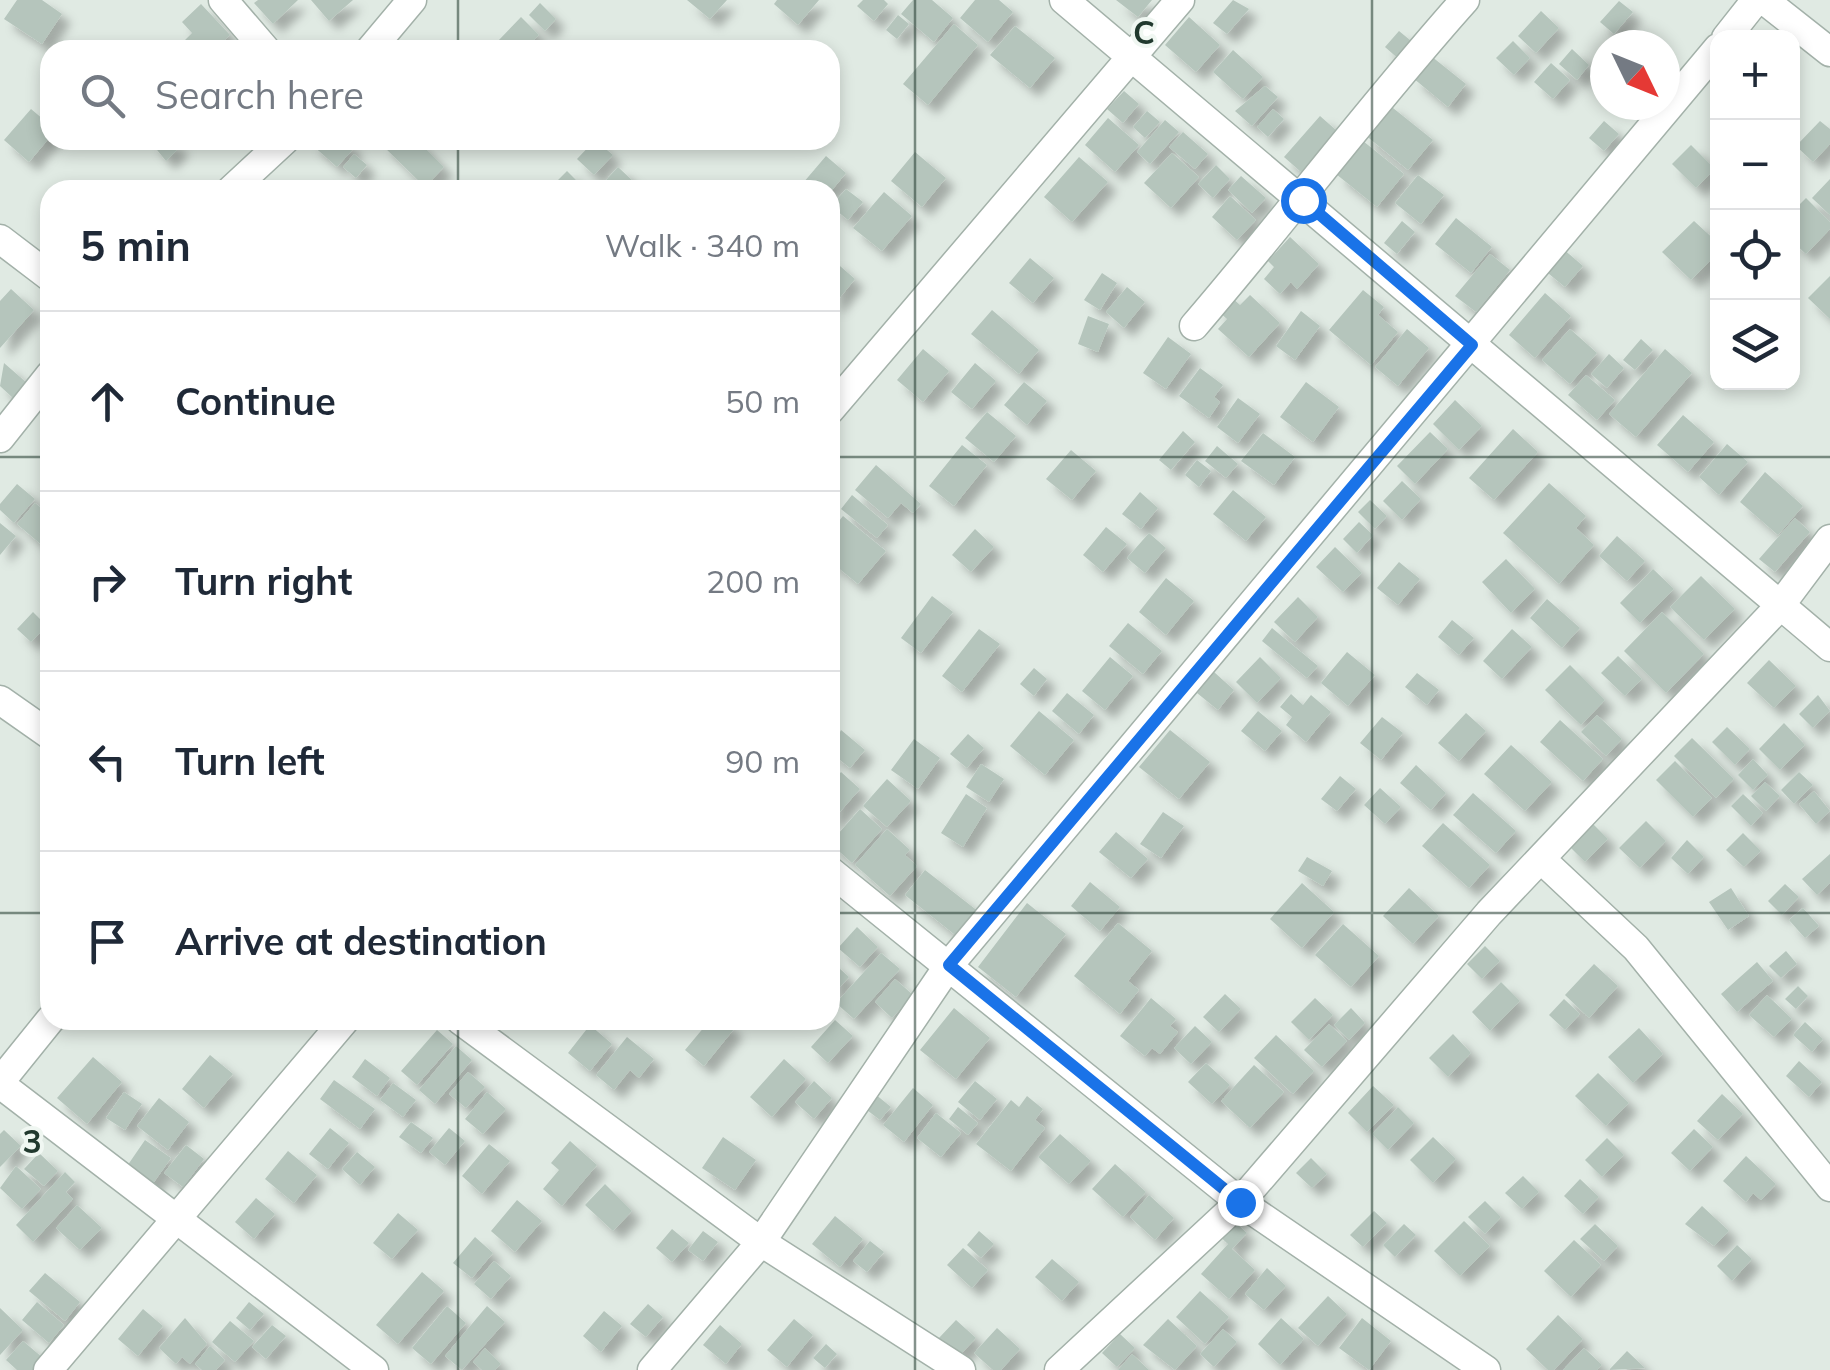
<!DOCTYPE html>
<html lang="en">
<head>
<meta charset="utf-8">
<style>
  :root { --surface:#fff; --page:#f6f6f7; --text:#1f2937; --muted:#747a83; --line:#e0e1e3 }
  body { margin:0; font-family:Mulish,sans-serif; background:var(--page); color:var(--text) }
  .controls { position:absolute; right:30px; top:30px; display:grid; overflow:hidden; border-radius:20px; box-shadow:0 5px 15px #0003 }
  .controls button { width:90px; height:90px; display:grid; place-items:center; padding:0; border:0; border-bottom:2px solid var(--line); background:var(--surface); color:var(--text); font:50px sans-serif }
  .compass { position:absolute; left:1590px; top:30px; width:90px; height:90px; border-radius:50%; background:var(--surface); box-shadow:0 5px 15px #0003; rotate:133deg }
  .stop { position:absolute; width:30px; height:30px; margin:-22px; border:8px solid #1a73e8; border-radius:50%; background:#fff }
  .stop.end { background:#1a73e8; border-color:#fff; box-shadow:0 2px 10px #0008 }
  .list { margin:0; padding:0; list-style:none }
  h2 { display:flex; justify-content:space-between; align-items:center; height:130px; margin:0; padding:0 40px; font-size:42px }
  h2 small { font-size:32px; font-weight:400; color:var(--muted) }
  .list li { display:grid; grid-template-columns:65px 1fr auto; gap:30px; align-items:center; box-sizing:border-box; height:180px; padding:0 40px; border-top:2px solid var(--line) }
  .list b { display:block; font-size:38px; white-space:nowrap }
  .list em { font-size:32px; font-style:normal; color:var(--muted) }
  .icon { flex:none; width:55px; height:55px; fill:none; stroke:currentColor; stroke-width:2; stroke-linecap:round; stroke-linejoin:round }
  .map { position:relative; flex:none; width:1830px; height:1370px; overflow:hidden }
  .search { position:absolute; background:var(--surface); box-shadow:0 5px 15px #0003; left:40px; top:40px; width:800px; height:110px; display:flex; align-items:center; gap:25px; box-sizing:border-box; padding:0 35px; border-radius:30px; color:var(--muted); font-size:38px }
  .panel { position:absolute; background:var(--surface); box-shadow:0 5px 15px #0003; left:40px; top:180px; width:800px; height:850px; border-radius:30px }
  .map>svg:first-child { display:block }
  .building { fill:#b5c5bc; filter:url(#shadow) }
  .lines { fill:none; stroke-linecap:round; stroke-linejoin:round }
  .minor-casing { stroke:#a3b1a9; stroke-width:31 }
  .minor { stroke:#fff; stroke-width:28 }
  .route { stroke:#1a73e8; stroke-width:12 }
  .grid { fill:none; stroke:#21392e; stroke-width:2.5; stroke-opacity:0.55 }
  .grid-label { font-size:32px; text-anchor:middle; font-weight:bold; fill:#21392e; stroke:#f0f7f2; stroke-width:8; stroke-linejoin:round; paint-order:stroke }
</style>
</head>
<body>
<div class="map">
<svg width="1830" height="1370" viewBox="0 0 1830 1370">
  <defs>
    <filter id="shadow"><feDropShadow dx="9" dy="9" stdDeviation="5" flood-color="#0004"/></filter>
  </defs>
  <rect width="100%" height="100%" fill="#e0eae3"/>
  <path class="building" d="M17,0h25l20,14 -20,30 -38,-25z
    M258,0h40l-25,24 -19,-21z
    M311,0h42l-24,21z
    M687,0h40l-17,19z
    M777,0h42l-21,25 -24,-21z
    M863,0h21l4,4 -14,17 -17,-15z
    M913,0h19l21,18 -19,24 -33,-28z
    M975,0h24l14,12 -25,30 -28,-24z
    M1116,0h36l-14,17z
    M1233,0l16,9 -22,25 -14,-11z
    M1619,1l14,11 -19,22 -14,-12z
    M540,3l16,16 -11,12 -16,-16z
    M201,4l29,31 -16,15h-20l-9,-10 7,-7 -10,-11z
    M1541,11l18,17 -23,25 -18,-17z
    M898,15l11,9 -12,15 -11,-9z
    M521,17l18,18 -15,15h-16l-10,-9z
    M1189,17l31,28 -24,27 -31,-27z
    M954,24l24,21 -50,60 -25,-21z
    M1015,26l40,32 -25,30 -40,-33z
    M1399,31l17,14 -15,16 -16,-14z
    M1513,41l17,17 -16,17 -18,-17z
    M1572,49l17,16 -12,15 -18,-16z
    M1233,50l30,27 -20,22 -30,-27z
    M1431,56l35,28 -18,23 -35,-29z
    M1551,63l19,17 -17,19 -19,-17z
    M1265,86l13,11 -26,29 -17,-15z
    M1124,91l15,13 -16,19 -16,-14z
    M1388,104l45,36 -25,30 -44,-36z
    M31,109l19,16v12l-21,25 -25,-22z
    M1273,109l11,10 -16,18 -11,-10z
    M1147,111l13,11 -15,16 -12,-11z
    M1320,116l25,22 -36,41 -25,-22z
    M1108,118l31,27 -24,27 -30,-27z
    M1165,120l14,12 -29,32 -13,-12z
    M1604,121l15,13 -15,17 -15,-13z
    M1820,121l10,8v15l-17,18 -17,-16z
    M1183,132l25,22 -13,15 -26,-22z
    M149,140h23l8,7 -14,14z
    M314,140h31l9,8 -17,19 -26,-23z
    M387,140h30l27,27 -19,20 -43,-42z
    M595,140l18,15 -19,20 -17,-16z
    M1363,141l41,33 -27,33 -41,-33z
    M1691,145l24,24 -19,19 -24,-24z
    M915,152l31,26 -24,29 -31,-26z
    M1172,153l27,24 -28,31 -27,-25z
    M354,154l13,11 -11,13 -13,-11z
    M826,156l20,17 -14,17h-20l-9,-7z
    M1079,157l29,25 -36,40 -28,-25z
    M1216,165l14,14 -17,19 -15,-14z
    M618,167l17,16 -7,7h-31z
    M567,171l19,19h-29l-4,-5z
    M1418,175l26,20 -23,29 -26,-21z
    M1241,176l25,22 -14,15 -24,-23z
    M1830,179v36l-18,-17z
    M846,189l17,13 -15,18 -17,-14z
    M884,192l28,24 -30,35 -29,-23z
    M1230,196l26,24 -19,20 -25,-23z
    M1806,198l24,24v7l-24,25 -14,-13v-29z
    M1456,218l36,29 -21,26 -36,-29z
    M1402,221l13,11 -18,22 -13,-11z
    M1694,221l24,22v10l-27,27 -29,-28z
    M1290,237l29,27 -22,25 -6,-7 -11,12 -16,-15 10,-12 -6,-6z
    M1562,248l21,18 -18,21 -22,-18z
    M1490,254l20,16 -34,42 -21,-16z
    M1030,258l24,20 -21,25 -24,-20z
    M833,260l22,19 -22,27 -3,-42z
    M1102,273l15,10 -17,27 -16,-10z
    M1830,276v43l-22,-21z
    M1127,287l18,15 -21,26 -18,-16z
    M11,289l23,21 -34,38v-47z
    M1363,290l21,17 -6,8 20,17 -27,33 -42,-35z
    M1545,293l26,23 -36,42 -26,-23z
    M1250,295l30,28 -31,34 -31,-28 9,-10 -10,-9 13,-14 10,9z
    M992,310l47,40 -20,24 -48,-40z
    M1301,311l19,15 -25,34 -19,-14z
    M1088,316l21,8 -11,28 -20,-8z
    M1407,329l22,19 -31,38 -23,-19z
    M1570,329l27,24 -27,31 -28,-24z
    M1168,337l23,17 -25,35 -23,-16z
    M1641,339l12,11 -18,20 -12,-10z
    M923,349l26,22 -26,31 -26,-22z
    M1665,349l27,24 -56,64 -27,-23z
    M1609,354l15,14 -17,20 -16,-14z
    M4,363l23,20 -14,15 -13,-12z
    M975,363l21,18 -24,28 -21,-17z
    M1200,368l23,17 -9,12 6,5 -11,16 -30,-22z
    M1586,375l29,25 -18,20 -29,-25z
    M1024,382l23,19 -20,24 -23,-20z
    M1306,382l33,25 -26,35 -33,-25z
    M1238,398l22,16 -22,29 -21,-16z
    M1455,400l27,26 -23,24 -26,-26z
    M987,412l29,24 -22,26 -29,-24z
    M1683,415l31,27 -26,30 -31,-27z
    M1513,429l25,23 -44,48 -25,-22z
    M1183,431l12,11 -24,28 -12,-10z
    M1430,432l18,17 -33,35 -18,-18z
    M1263,433l32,24 -21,28 -33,-24z
    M1727,444l21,18 -29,33 -20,-18z
    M962,445l25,20 -33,41 -25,-20z
    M1217,446l21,18 -12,14 -21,-17z
    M1071,450l25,21 -24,29 -26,-21z
    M1197,460l14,11 -12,16 -14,-12z
    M876,465l45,39 -8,9 -12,-10 -13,15 -33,-28z
    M1765,472l38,34 -25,29 -38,-33z
    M1402,481l19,18 -19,21 -19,-19z
    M1549,483l37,33 -10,12 18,17 -35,39 -56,-51z
    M17,484l18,15 -21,24 -14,-13v-6z
    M1233,490l33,27 -20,24 -33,-27z
    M1140,492l18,16 -17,21 -19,-15z
    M852,495l36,30 -11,13 -36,-29z
    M1370,500l17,16 -12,13 -17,-17z
    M35,503l15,12v24l-7,7 -26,-22z
    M843,516l43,35 -28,33 -28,-23v-29z
    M1795,518l15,14 -35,40 -16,-13z
    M1359,522l14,13 -16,18 -14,-14z
    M0,523l16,13 -16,19z
    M1106,527l21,17 -24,28 -20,-17z
    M975,529l19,18 -23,25 -19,-17z
    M1149,533l17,15 -21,25 -18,-15z
    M1617,536l28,25 -18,20 -28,-25z
    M1335,547l27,26 -19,19 -27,-25z
    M1506,559l29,30 -24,24 -29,-31z
    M1399,562l21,17 -22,26 -21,-17z
    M1653,569l21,20 -34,34 -20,-20z
    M1701,576l34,33 -31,31 -34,-33z
    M1166,578l28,23 -28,34 -27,-23z
    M932,596l21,16 -32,41 -20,-15z
    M1298,597l20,20 -23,25 -21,-20z
    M1547,599l33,29 -18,20 -32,-30z
    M33,612l14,14 -16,16 -14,-13z
    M1662,612l42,42 -38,39 -42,-42z
    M1452,620l22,18 -15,17 -21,-18z
    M1128,623l34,28 -19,23 -34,-28z
    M1272,628l46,38 -11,12 -45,-37z
    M979,629l21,15 -38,48 -20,-16z
    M1512,629l20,18 -30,32 -19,-18z
    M1347,652l28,23 -27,31 -27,-23z
    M1618,656l24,23 -17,17 -24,-23z
    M1110,657l23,19 -28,34 -23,-19z
    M1260,657l21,21 -24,25 -21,-21z
    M1769,660l27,26 -22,22 -27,-25z
    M1570,665l35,35 -24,25 -36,-35z
    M1034,668l13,11 -13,17 -14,-12z
    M1214,672l20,18 -16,20 -21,-17z
    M1417,673l22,17 -12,15 -22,-18z
    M1067,693l27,22 -15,19 -27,-23z
    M1291,694l12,11 8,-10 20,17 -25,30 -20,-17 6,-8 -12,-10z
    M1818,695l12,16 -17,17 -14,-14z
    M1039,711l35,29 -29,35 -35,-29z
    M1258,711l24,20 -17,20 -24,-20z
    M1466,713l20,18 -27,30 -21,-18z
    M1597,715l25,24 -16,17 -25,-24z
    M1382,717l21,16 -22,27 -21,-17z
    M1560,720l43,39 -20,22 -43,-39z
    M1784,723l21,22 -25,25 -21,-21z
    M1727,727l23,22 -15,16 -23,-23z
    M841,730l24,20 -15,18 -20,-16z
    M1170,730l40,32 -31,37 -40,-32z
    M968,734l16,14 -17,20 -17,-14z
    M1692,738l42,41 -18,19 -42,-42z
    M914,739l26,19 -22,31 -27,-19z
    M1511,745l41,37 -27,29 -41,-37z
    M1753,759l15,16 -15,15 -15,-15z
    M1675,761l37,37 -19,19 -37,-37z
    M981,764l23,15 -15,23 -23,-15z
    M1416,765l30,28 -15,17 -31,-27z
    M841,772l19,17 -30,34v-38z
    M1799,772l14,13 -19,19 -13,-14z
    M1340,776l16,13 -19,22 -16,-12z
    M887,779l24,22 -24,26 -24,-21z
    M1765,782l15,14 -14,15 -15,-15z
    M1380,788l21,19 -16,17 -21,-19z
    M1814,791l16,20 -14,13 -17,-20z
    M1473,793l43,38 -20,22 -43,-38z
    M966,794l21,14 -24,39 -22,-14z
    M1743,794l20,19 -12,13 -20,-20z
    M860,809l22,20 -30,34 -22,-20z
    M1163,812l21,14 -23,32 -21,-14z
    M1646,821l20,20 -26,27 -21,-20z
    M1591,822l17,17 -23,23 -17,-17z
    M1443,823l47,42 -21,23 -47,-42z
    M887,829l23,21 -5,5 12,11 -27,30 -35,-31z
    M1116,832l32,27 -17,19 -32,-26z
    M1743,833l18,18 -17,16 -18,-17z
    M1687,840l17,17 -16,17 -17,-16z
    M1830,854v29l-13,12 -15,-16z
    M1307,857l25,14 -9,15 -25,-15z
    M925,870l54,42 -20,26 -54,-43z
    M1090,882l30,25 -20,24 -29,-25z
    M1302,883l32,29 -32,36 -32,-29z
    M1785,884l14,13 -17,18 -14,-14z
    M1409,888l30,28 -26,28 -30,-28z
    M1731,888l18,28 -21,14 -19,-28z
    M1027,903l39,31 -50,63 -38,-30z
    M1803,908l16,18 -14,12 -16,-18z
    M1118,923l34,28 -24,30 11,9 -19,24 -46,-38z
    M1343,924l36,32 -28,31 -36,-32z
    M857,927l21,20 -18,20 -22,-19z
    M1485,946l15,15 -18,18 -15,-15z
    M1786,951l11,13 -16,14 -12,-12z
    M881,953l19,16 -46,50 -18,-16z
    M830,960l19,17 -19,21z
    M1757,962l16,19 -36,31 -16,-18z
    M1594,964l24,22 -29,32 -24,-23z
    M895,979l18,16 -21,23 -17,-16z
    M1501,982l19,19 -30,30 -18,-19z
    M1798,986l10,10 -12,13 -11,-10z
    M1225,994l16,15 -22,23 -16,-15z
    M1767,995l25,24 -18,18 -25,-22z
    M1151,998l25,21 -6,7 8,6 -18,22 -8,-6 -7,8 -25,-20z
    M1315,998l18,17 -24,25 -18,-18z
    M1564,999l16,15 -15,16 -16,-15z
    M954,1008l36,30 -34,41 -36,-29z
    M1351,1008l14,15 -16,17 -15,-15z
    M710,1020h14l10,9 -30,37 -19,-16z
    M835,1020l18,16 -25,27 -17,-16z
    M1805,1022l18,17 -11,13 -19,-17z
    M1329,1024l18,17 -25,26 -18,-17z
    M590,1025l22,19 -22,27 -22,-18z
    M1195,1026l17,16 -21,22 -17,-16z
    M1639,1028l24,26 -30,29 -25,-26z
    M437,1030l16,14 -36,41 -16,-14z
    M1453,1034l18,19 -23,24 -19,-19z
    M1276,1035l38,36 -21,23 -39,-36z
    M627,1037l27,22 -15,19 -9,-8 -16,20 -18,-15z
    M456,1046l16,14 -37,44 -16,-14z
    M210,1055l23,19 -29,34 -22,-19z
    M93,1057l29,25 -35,42 -30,-26z
    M365,1059l25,19 -13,18 -25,-19z
    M784,1059l22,20 -34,38 -22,-20z
    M1799,1061l23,21 -13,15 -23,-21z
    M1206,1063l24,22 -18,19 -24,-22z
    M1254,1065l30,27 -34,36 -29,-27z
    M468,1072l17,15 -19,21 -17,-14z
    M1598,1073l31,30 -23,23 -31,-30z
    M334,1080l41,29 -15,20 -40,-30z
    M814,1081l18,17 -18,21 -19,-17z
    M975,1081l22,18 -17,21 -22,-18z
    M393,1083l23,17 -13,17 -23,-17z
    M1373,1086l21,19 -27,27 -19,-19z
    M913,1088l20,17 -29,37 -21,-17z
    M124,1092l18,12 -17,26 -19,-12z
    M487,1092l19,17 -23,25 -18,-15z
    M875,1094l16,13 -11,13 -17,-13z
    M1722,1094l21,20 -25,26 -21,-19z
    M1027,1096l16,13 -8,11 10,8 -34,43 -35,-27 35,-44 8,7z
    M159,1098l30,24 -21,28 -31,-24z
    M958,1107l20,16 -10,12 -19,-16z
    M1398,1107l16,16 -26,27 -16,-16z
    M936,1113l25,20 -20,24 -24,-19z
    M411,1122l22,16 -12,15 -22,-16z
    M330,1128l19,15 -21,26 -19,-15z
    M449,1128l16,13 -20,24 -16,-13z
    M1694,1129l19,18 -23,24 -19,-18z
    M4,1130l17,16 -21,21v-33z
    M1060,1134l31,27 -22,23 -31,-27z
    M723,1137l33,23 -21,30 -33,-22z
    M1433,1137l23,22 -23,24 -23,-23z
    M1607,1138l17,17 -22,22 -17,-17z
    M145,1140l26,18 -22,31 -26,-17z
    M570,1141l27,24 -35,41 -19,-17 16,-19 -8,-7z
    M489,1144l21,17 -28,33 -20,-18z
    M186,1145l18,14 -21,28 -19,-14z
    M288,1151l29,24 -23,28 -29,-24z
    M357,1152l18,15 -15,18 -18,-16z
    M39,1153l19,18 -14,15 -20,-17z
    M1746,1156l30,28 -15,16 -8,-7 -7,9 -23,-21z
    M1311,1158l16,16 -15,14 -16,-15z
    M1115,1164l31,28 -23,25 -31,-28z
    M16,1166l25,23 -19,20 -22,-21z
    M65,1172l10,10 -9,10 7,7 -40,43 -17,-17z
    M1523,1176l16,16 -17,17 -17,-16z
    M1580,1179l19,18 -16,17 -19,-18z
    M605,1184l27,27 -19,20 -28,-26z
    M1149,1195l25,23 -19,22 -25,-23z
    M256,1198l19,16 -21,25 -19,-17z
    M517,1200l25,21 -27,31 -24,-21z
    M1485,1201l16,16 -16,17 -17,-17z
    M77,1205l25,23 -22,22 -24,-22z
    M1702,1206l27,25 -15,15 -29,-22z
    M1374,1211l13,12 -24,24 -13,-12z
    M398,1213l20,17 -26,29 -19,-16z
    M835,1216l28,23 -23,28 -28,-23z
    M1229,1217l18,16 -15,16 23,21 -26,29 -28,-25 27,-30 -13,-12z
    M1464,1221l26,25 -30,30 -26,-25z
    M1404,1224l12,11 -21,22 -12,-12z
    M1595,1224l23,22 -14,15 -24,-22z
    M672,1229l17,14 -17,19 -16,-14z
    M703,1231l15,11 -15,19 -15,-11z
    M979,1231l15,13 -13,14 -14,-13z
    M475,1237l18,16 -21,25 -19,-15z
    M1574,1240l27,25 -30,32 -27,-26z
    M870,1241l14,11 -17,20 -14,-11z
    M1737,1245l15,14 -20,22 -15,-15z
    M963,1248l25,22 -16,18 -25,-23z
    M1052,1259l27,23 -17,19 -27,-24z
    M494,1261l17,15 -20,23 -17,-15z
    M1267,1268l19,18 -22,24 -19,-16z
    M422,1272l22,19 -46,53 -22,-19z
    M45,1273l35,29 -15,19 -36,-30z
    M1200,1291l29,26 -24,27 -29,-27z
    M1328,1296l19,18 -29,32 -20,-18z
    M37,1302l27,23 -15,18 -27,-23z
    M249,1302l15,12 -14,16 -14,-12z
    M648,1304l15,13 -17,20 -16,-13z
    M447,1306l19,17 -35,41 -19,-16z
    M487,1306l18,16 -43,48 -17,-14z
    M0,1308l23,22 -23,25z
    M143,1309l20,17 -25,30 -20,-17z
    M604,1311l18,15 -21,26 -18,-16z
    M1558,1315l25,24 -29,31h-6l-22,-21z
    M185,1318l22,26 -17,20 -8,-7 -6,7 -17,-16z
    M1281,1318l23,21 -24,26 -22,-21z
    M1362,1318l29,23 -22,29 -30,-22z
    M794,1319l19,16 -26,32 -20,-17z
    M1168,1319l29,27 -22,24 -32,-25z
    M956,1320l20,18 -18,19 -20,-18z
    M230,1321l24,20 -19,21 -23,-20z
    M272,1325l14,11 -20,23 -14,-12z
    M720,1325l22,19 -16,20 -23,-19z
    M997,1328l23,21 -19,21h-8l-19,-17z
    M1223,1329l14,13 -23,25 -14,-13z
    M1120,1334l15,14 -18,19 -15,-14z
    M23,1341l20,17 -10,12h-16l-11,-10z
    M826,1344l11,10 -12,14 -12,-10z
    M210,1346l15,14 -9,10h-14l-7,-6z
    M485,1348l16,16 -6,6h-13l-9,-8z
    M1584,1348l18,17 -5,5h-34z
    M1627,1351l18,17 -36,2z
    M1132,1354l17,16h-31z"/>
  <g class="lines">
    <g class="minor-casing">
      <path id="minor" d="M223,0l43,50
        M1064,0l766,647
        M1764,0l66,52
        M1726,38l30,-38
        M370,50l42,-50
        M231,190l54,-50
        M0,239l50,38
        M1194,326c92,-107 177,-221 271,-326
        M830,410l350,-410
        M0,438l50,-63
        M0,700l50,35
        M1541,859l95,89 194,239
        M830,871l410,331 246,168
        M460,1020l301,222 200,128
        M0,1082l50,-62
        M0,1084l374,286
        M48,1370l297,-350
        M652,1370l109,-128 188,-277 769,-917
        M1059,1370l181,-168 249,-289 290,-306 51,-68"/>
    </g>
    <use href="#minor" class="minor"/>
  </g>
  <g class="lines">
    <path class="route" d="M1240,1202l-291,-237 523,-620 -169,-145"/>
  </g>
  <path class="grid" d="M458,0v50M915,0v1370M1372,0v1370M458,140v50M0,457h50M830,457h1000M0,913h50M830,913h1000M458,1020v350"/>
  <g class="grid-label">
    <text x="1144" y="44">C</text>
    <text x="32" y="1153">3</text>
  </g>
</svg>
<div class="controls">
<button>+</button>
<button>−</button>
<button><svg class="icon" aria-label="locate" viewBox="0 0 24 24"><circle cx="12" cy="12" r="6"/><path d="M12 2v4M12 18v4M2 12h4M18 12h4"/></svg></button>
<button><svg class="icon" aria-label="layers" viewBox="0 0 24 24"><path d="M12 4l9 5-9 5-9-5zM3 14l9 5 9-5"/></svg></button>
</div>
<svg class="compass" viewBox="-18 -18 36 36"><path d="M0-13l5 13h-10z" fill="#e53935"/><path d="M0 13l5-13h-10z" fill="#747a83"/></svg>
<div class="stop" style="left:1303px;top:200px"></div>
<div class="stop end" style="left:1240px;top:1202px"></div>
<div class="search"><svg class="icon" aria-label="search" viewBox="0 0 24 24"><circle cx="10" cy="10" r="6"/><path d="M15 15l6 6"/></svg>Search here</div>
<section class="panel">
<h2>5 min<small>Walk · 340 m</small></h2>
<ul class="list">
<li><svg class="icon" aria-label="ahead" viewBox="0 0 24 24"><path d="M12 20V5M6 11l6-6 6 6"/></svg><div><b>Continue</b></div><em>50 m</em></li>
<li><svg class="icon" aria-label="right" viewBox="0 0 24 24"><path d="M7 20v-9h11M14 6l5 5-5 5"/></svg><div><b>Turn right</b></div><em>200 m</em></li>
<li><svg class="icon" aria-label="left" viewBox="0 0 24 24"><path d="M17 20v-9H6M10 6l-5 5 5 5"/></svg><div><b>Turn left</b></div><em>90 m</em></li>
<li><svg class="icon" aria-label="arrive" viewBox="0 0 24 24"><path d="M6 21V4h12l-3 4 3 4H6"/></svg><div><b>Arrive at destination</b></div></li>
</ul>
</section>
</div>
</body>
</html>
